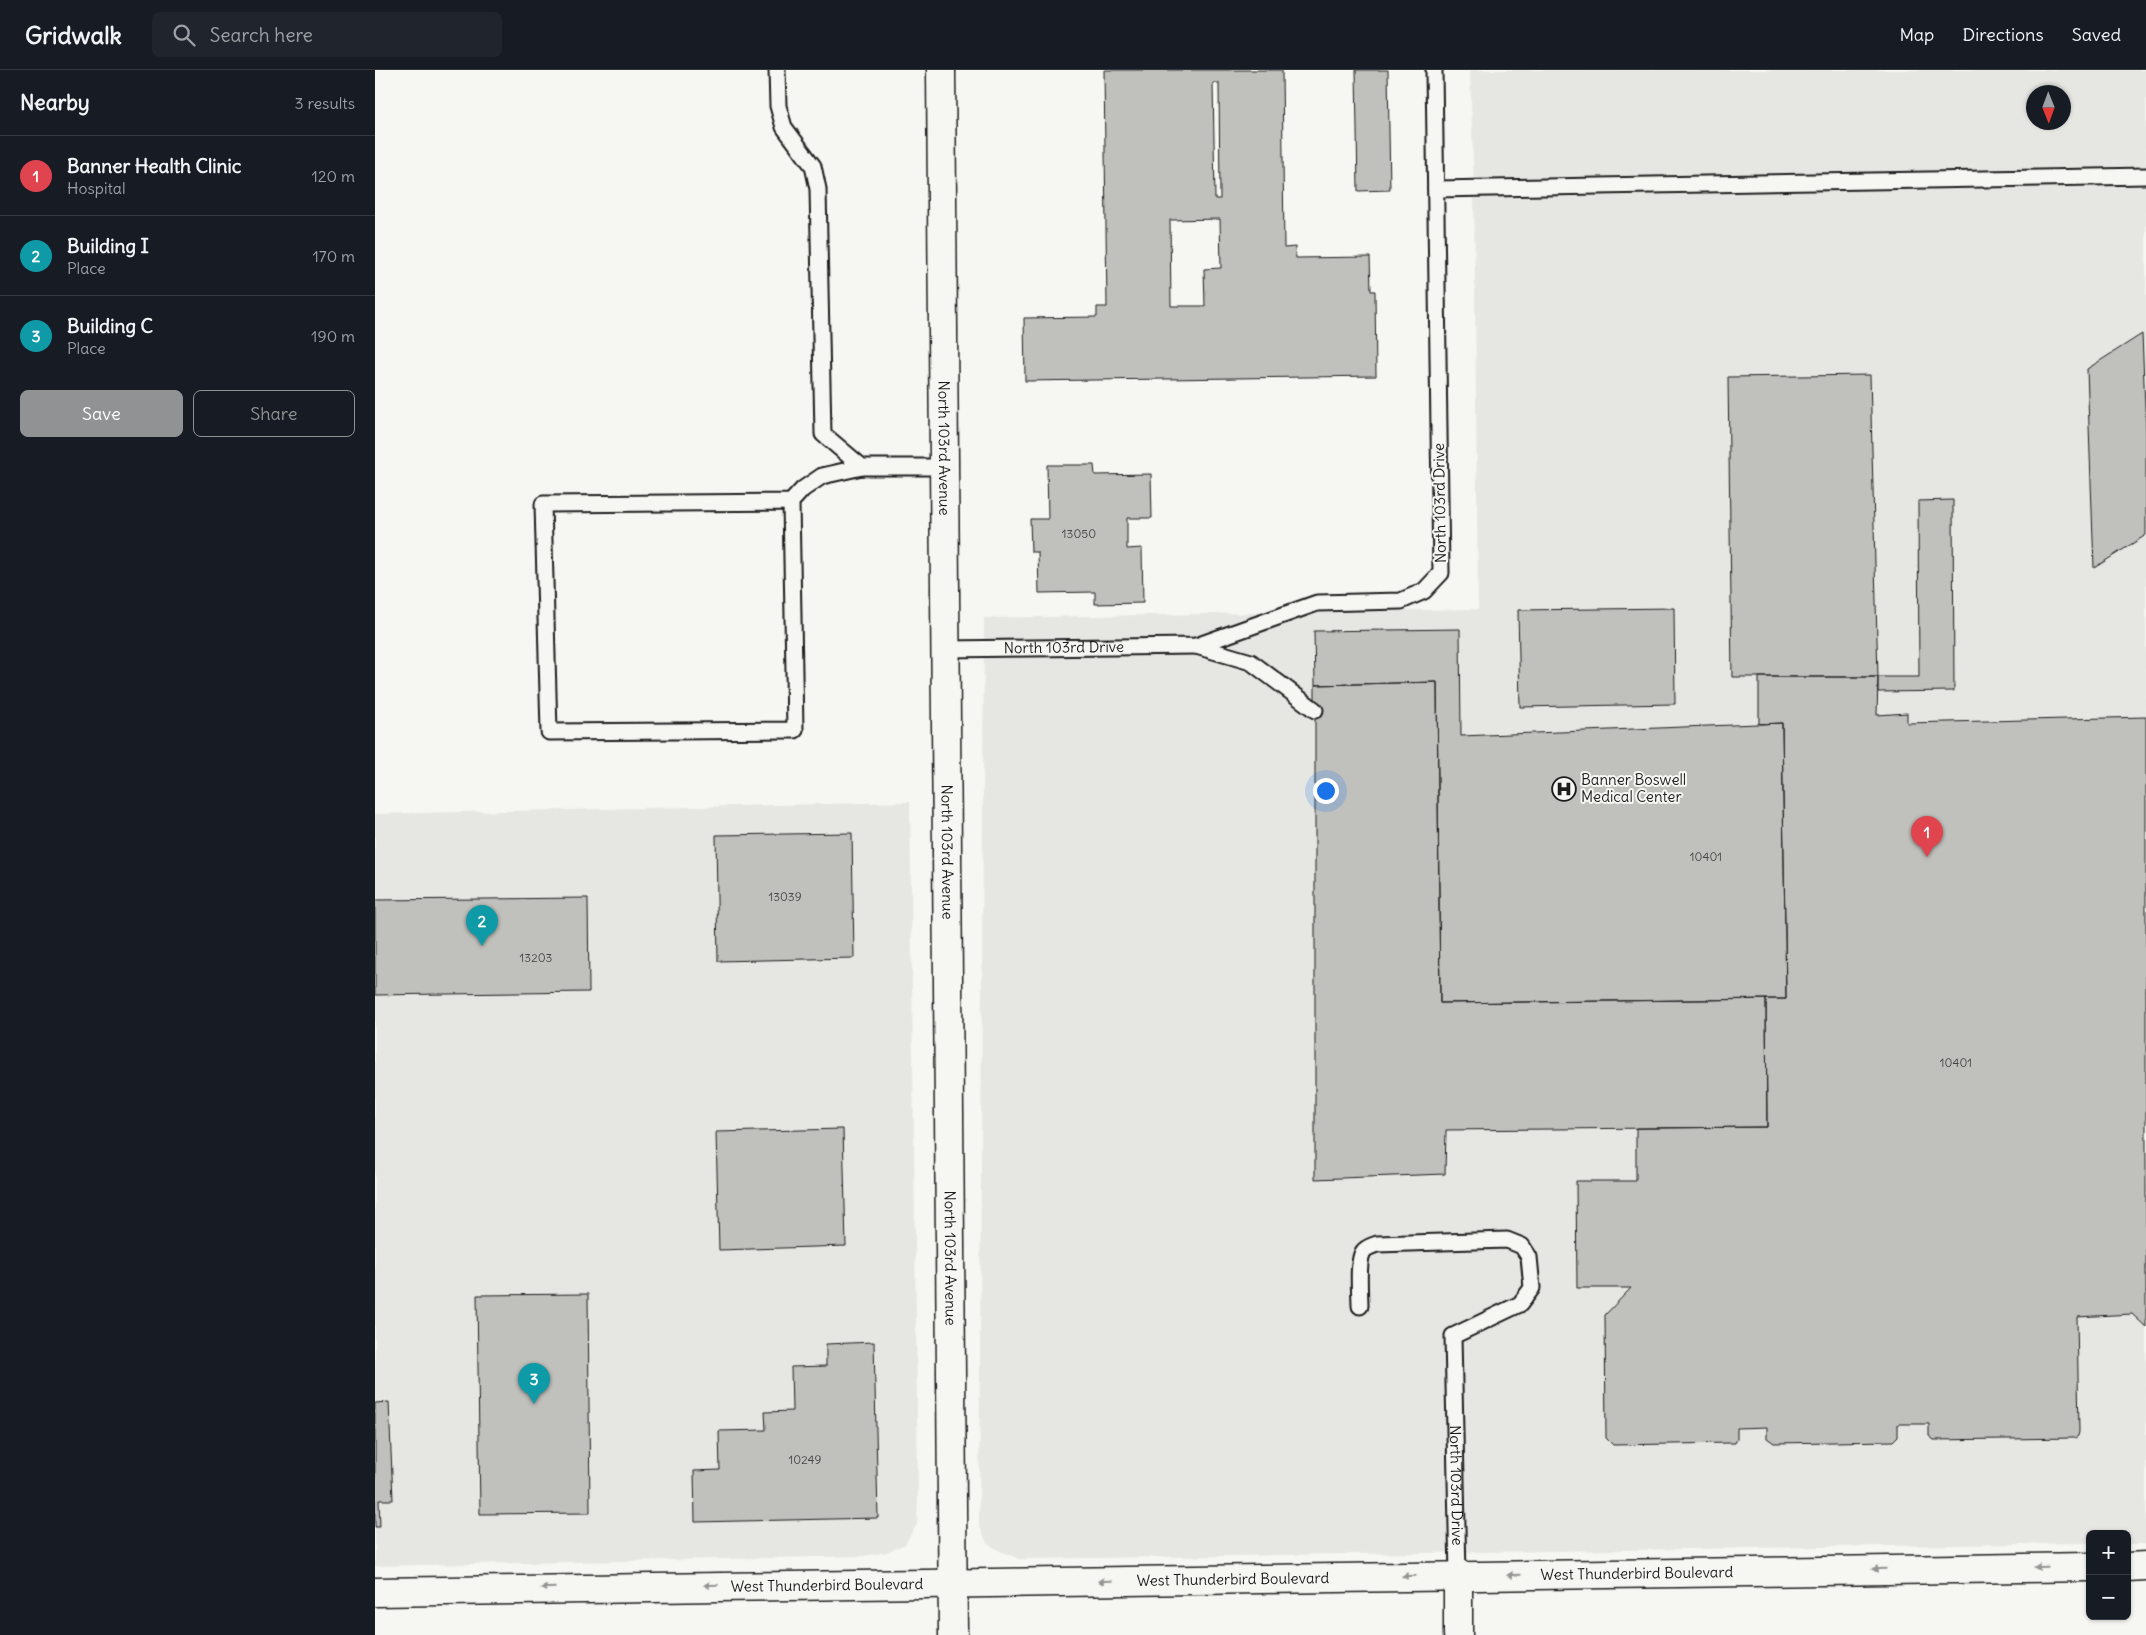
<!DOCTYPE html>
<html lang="en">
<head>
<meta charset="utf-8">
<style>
  :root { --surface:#171b24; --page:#20242c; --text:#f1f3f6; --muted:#9ea1a6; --line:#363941; --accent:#919294 }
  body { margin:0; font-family:Delius,sans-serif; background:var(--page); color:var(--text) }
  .controls { position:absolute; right:15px; bottom:15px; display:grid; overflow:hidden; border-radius:8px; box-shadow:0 1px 4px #0004 }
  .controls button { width:45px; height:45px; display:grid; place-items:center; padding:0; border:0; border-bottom:1px solid var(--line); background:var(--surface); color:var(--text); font:25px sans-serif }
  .compass { position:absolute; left:1651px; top:15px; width:45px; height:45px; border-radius:50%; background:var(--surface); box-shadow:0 1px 4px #0004; rotate:179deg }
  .you { position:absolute; left:950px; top:720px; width:18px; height:18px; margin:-12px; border:4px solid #fff; border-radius:50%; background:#1a73e8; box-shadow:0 0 0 8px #1a73e833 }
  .badge { display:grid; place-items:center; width:32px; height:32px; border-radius:50%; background:var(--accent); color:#fff; font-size:16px; font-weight:700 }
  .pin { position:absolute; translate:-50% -41px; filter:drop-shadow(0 1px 2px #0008) }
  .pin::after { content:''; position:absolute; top:26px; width:18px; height:15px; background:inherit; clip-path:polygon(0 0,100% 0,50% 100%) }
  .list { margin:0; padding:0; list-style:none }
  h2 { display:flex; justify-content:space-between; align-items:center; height:65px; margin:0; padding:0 20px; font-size:21px }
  h2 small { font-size:16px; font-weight:400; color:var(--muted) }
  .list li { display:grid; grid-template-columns:32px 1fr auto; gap:15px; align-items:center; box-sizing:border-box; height:80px; padding:0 20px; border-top:1px solid var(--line) }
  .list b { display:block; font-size:19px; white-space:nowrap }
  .list p { margin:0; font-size:16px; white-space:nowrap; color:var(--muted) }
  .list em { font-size:16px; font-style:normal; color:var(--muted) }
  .actions { display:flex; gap:10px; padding:15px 20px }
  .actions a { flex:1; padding:11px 0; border:1px solid var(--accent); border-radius:8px; text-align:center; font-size:18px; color:var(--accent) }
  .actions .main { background:var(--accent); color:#fff }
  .icon { flex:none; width:28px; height:28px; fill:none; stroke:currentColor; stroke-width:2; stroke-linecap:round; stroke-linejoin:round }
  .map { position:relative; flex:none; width:1771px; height:1565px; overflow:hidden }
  header { display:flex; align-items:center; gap:30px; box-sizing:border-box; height:70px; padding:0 25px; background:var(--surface); border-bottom:1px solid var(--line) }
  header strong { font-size:24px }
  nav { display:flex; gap:28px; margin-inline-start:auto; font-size:18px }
  .search { width:350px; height:45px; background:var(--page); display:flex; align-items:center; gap:12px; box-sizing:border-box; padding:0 18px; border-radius:8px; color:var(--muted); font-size:19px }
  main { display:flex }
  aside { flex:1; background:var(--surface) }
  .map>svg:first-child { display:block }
  .built { fill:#e6e6e2; fill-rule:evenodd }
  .building { fill:#c0c0bd; stroke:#1c1c1c; fill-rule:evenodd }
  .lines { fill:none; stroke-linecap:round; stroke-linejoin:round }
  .lane-casing { stroke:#1c1c1c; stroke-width:19 }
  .secondary-casing { stroke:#1c1c1c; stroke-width:31 }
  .lane { stroke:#f6f6f2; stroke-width:15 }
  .secondary { stroke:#f6f6f2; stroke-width:28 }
  .oneway { fill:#949492 }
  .labels { text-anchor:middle; stroke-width:4; stroke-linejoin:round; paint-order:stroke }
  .number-label { font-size:12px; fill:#454544 }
  .street-label { font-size:15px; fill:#1c1c1c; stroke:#f6f6f2 }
  .poi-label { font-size:15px; fill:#1c1c1c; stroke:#f6f6f2; text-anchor:start }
</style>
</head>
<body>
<header>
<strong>Gridwalk</strong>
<div class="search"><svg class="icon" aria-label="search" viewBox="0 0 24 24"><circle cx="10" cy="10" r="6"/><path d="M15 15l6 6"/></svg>Search here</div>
<nav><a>Map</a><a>Directions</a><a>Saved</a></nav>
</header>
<main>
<aside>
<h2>Nearby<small>3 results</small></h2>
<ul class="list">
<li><span class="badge" style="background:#e0444e">1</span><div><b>Banner Health Clinic</b><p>Hospital</p></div><em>120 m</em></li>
<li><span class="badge" style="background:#0f9aa8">2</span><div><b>Building I</b><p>Place</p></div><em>170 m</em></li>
<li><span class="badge" style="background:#0f9aa8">3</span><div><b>Building C</b><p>Place</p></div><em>190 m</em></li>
</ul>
<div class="actions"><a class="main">Save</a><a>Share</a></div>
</aside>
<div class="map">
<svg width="1771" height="1565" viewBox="0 0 1771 1565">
  <rect width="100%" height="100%" fill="#f6f6f2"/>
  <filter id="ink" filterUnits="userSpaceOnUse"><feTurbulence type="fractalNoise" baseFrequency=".02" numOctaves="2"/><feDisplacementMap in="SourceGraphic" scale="10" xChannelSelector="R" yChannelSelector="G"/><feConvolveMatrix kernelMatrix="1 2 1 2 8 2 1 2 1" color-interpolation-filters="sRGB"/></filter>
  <g filter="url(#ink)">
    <path class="built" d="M1095,0h676v1474h-19v-10h-37v9l-1071,16 -19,-8 -13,-8 -8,-18 5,-907 494,-9 -4,-420zM1658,22h30v30h-30z
      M535,732l8,693 -1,29 -12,20 -18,8 -23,4 -489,10v-752z"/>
    <path class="building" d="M729,0h178l2,178 11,-1 1,11 74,-1 1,34h4l1,85 -351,5 -1,-63 73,-1v-10h10zM838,13h6l1,116h-5zM845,149l1,49 -17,1 1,37h-34l-1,-86z
      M981,0h32l2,120 -32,1z
      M1767,264l4,98v103l-52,33 -7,-199z
      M1495,305l8,302h-146l-4,-300z
      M672,395h47l1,10 56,-1 1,44h-25v31l15,-1 1,55 -48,1v-12l-56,1 -1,-41h-7l-1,-33h18z
      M1578,430l1,191 -76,1v-15h41l-1,-176z
      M1299,538l1,96 -155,3 -2,-97z
      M1085,559l1,107 321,-13 4,276 -346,4 -3,-321 -122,3 -1,-54z
      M1384,607h119l-1,38 30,-2v10l239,-6v610l-14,-13 -55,3 2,115 -1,4 -3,2 -141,2 -5,-4v-12h-31v12l-5,5 -119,2 -7,-5v-11l-30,1v11l-2,4h-4l-118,2 -7,-7 -1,-123 26,-27h-54l-1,-107h60v-53l131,-1 -1,-128h20l-4,-276 -23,1z
      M1062,612l3,321 326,-4 1,128 -321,3 -1,44 -130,5v-494z
      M477,763l2,125 -136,3 -2,-126z
      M213,828l1,94 -214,3v-95z
      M468,1059l3,117 -127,4 -3,-118z
      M213,1224l2,219 -110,1 -3,-219z
      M499,1272l4,176 -183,4 -1,-51 26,-1 -1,-39 47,-1 -1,-18 27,-1 -1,-44 35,-1v-22z
      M14,1332l4,98h-14l1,27h-5v-124z"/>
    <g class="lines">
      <g class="lane-casing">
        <g id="lane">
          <path d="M402,0l1,36 6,21 29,39 5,23 5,245 39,33h83"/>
          <path d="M1061,119l710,-13"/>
          <path d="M416,432l-248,2 6,228 246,-2 -4,-228 12,-13 19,-13 40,-9"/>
          <path d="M821,576l55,16 64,48"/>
          <path id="s1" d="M571,579l250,-3 121,-43 84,-2 23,-10 17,-18 -7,-503"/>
          <path id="s2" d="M985,1236c0,-13 -3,-44 3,-54 3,-5 9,-6 14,-8l130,-4 15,6 7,11 3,31 -12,16 -67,32 5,240"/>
        </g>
      </g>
      <g class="secondary-casing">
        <g id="secondary">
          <path id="s3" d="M566,0l12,1565"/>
          <path d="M1752,1497l19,-1"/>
          <path id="s4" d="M0,1522l1715,-25"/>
          <path d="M1083,1565v-59"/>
        </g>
      </g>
      <use href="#lane" class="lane"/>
      <use href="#secondary" class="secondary"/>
    </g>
    <defs><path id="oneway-solid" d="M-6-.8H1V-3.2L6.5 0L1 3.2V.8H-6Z" transform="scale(1.25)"/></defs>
    <g class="oneway">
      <use href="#oneway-solid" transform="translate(1666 1497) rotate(179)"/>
      <use href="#oneway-solid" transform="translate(1504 1499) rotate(179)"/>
      <use href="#oneway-solid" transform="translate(1139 1505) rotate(179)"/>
      <use href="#oneway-solid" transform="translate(1034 1506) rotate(179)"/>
      <use href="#oneway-solid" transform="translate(730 1511) rotate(179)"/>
      <use href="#oneway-solid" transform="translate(336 1515) rotate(179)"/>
      <use href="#oneway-solid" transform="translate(173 1518) rotate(179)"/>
    </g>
  </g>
  <defs>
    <g id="hospital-ring" transform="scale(1.25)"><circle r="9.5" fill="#f6f6f2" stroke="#1c1c1c" stroke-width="1.5"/><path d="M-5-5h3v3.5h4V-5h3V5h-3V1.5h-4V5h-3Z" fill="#1c1c1c"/></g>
  </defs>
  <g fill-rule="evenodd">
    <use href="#hospital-ring" x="1189" y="719"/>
  </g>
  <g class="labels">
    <g class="number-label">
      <text x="704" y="468">13050</text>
      <text x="1331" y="791">10401</text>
      <text x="410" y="831">13039</text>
      <text x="161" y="892">13203</text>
      <text x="1581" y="997">10401</text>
      <text x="430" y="1394">10249</text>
    </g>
    <g class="street-label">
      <text dy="5" stroke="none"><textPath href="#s3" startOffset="378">North 103rd Avenue</textPath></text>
      <text transform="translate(1065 433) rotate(-91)" y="5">North 103rd Drive</text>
      <text dy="5" stroke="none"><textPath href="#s1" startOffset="118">North 103rd Drive</textPath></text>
      <text dy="5" stroke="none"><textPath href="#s3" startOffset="782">North 103rd Avenue</textPath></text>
      <text dy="5" stroke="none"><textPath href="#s3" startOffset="1188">North 103rd Avenue</textPath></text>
      <text dy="5" stroke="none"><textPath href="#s2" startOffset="505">North 103rd Drive</textPath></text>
      <text dy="5" stroke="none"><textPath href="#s4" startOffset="1262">West Thunderbird Boulevard</textPath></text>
      <text dy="5" stroke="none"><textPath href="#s4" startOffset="858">West Thunderbird Boulevard</textPath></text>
      <text dy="5" stroke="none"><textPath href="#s4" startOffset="452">West Thunderbird Boulevard</textPath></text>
    </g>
    <g class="poi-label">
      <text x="1206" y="715">Banner Boswell<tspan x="1206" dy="17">Medical Center</tspan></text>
    </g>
  </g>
</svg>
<div class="controls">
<button>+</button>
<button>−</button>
</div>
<svg class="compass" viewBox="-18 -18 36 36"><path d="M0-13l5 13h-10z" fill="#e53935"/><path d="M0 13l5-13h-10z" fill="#9ea1a6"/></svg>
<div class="you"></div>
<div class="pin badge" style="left:1552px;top:787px;background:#e0444e">1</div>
<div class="pin badge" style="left:107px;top:876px;background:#0f9aa8">2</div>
<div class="pin badge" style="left:159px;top:1334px;background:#0f9aa8">3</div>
</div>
</main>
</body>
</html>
